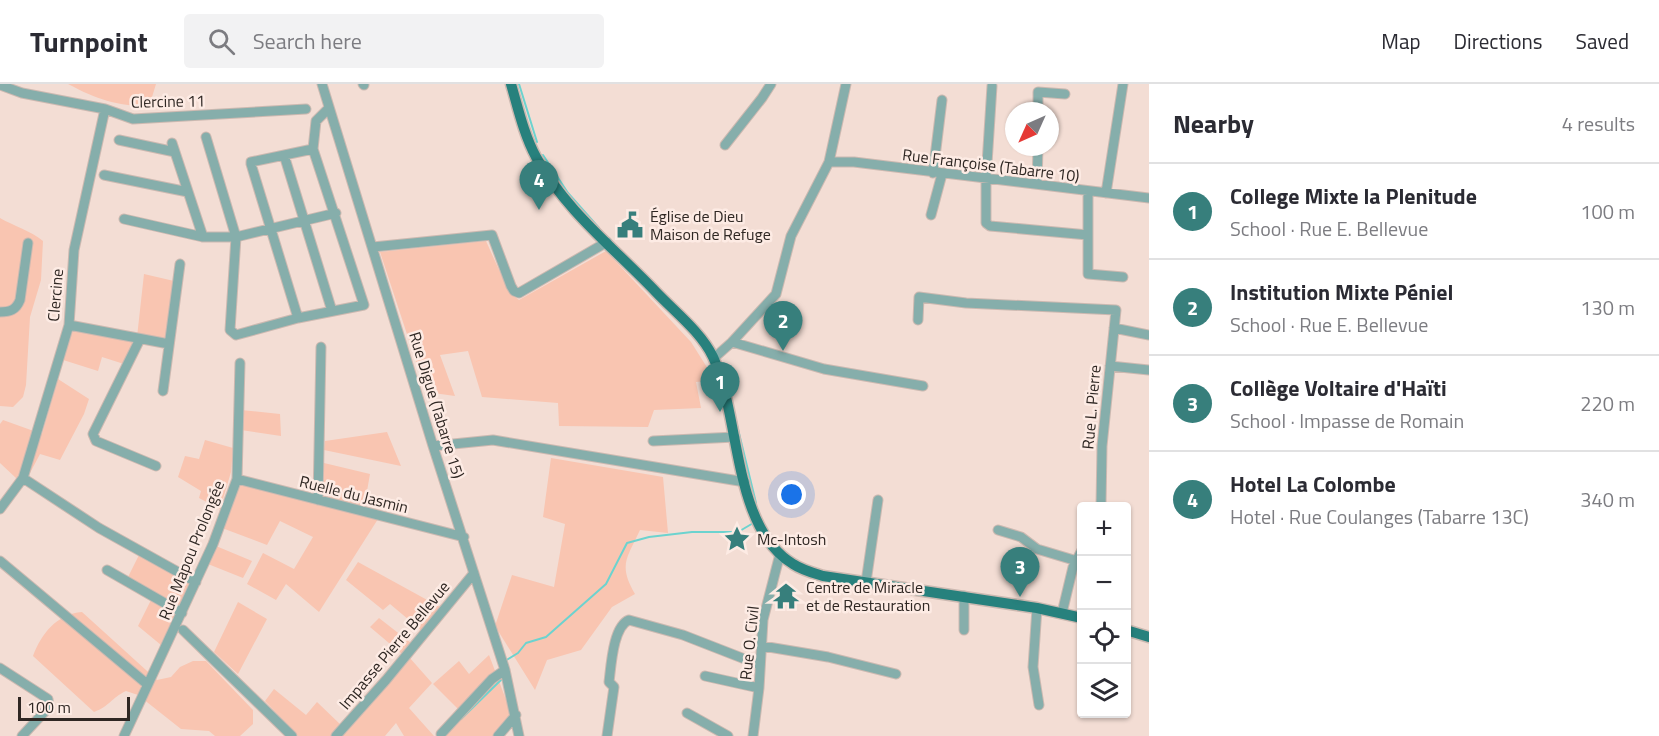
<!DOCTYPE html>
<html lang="en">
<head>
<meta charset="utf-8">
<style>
  :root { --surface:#fff; --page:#f2f2f3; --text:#2b2b33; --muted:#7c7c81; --line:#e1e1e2; --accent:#377f7c }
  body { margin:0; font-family:"Titillium Web",sans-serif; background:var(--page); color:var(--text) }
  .controls { position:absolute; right:18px; bottom:18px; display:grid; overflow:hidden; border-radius:6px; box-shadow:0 2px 4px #0004 }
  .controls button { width:54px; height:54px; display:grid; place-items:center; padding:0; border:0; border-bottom:2px solid var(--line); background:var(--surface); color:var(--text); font:30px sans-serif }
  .compass { position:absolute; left:1005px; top:18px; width:54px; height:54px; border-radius:50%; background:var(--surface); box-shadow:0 2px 4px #0004; rotate:225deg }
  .scale { position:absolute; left:18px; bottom:15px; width:112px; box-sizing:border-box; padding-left:6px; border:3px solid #2f2723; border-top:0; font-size:16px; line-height:21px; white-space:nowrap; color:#2f2723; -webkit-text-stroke:4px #fdebe4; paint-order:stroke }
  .you { position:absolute; left:792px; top:411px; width:21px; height:21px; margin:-15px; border:4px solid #fff; border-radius:50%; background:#1a73e8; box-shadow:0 0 0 9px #1a73e833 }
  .badge { display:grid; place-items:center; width:39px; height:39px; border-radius:50%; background:var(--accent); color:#fff; font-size:20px; font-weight:700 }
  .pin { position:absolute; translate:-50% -50px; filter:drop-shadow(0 2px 3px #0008) }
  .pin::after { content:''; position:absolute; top:32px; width:21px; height:18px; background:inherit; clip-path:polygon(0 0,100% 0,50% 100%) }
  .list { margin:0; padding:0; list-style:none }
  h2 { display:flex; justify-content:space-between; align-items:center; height:78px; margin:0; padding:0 24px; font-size:26px }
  h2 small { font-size:20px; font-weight:400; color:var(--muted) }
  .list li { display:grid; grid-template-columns:39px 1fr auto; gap:18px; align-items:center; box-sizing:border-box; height:96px; padding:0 24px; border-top:2px solid var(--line) }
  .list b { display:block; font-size:22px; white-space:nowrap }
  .list p { margin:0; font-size:20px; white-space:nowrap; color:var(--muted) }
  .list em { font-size:20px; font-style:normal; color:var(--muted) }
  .icon { flex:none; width:33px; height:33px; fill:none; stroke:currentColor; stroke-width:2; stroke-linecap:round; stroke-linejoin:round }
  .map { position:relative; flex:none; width:1149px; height:652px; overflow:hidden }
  header { display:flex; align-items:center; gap:36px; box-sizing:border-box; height:84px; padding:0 30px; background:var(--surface); border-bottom:2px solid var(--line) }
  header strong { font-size:28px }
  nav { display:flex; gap:33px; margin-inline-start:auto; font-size:21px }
  .search { width:420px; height:54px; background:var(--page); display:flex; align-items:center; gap:15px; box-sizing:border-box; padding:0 21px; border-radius:6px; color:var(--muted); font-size:22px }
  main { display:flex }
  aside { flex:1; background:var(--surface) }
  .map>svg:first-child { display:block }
  .green { fill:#f9c5b1 }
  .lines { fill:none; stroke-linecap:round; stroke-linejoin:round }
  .stream { stroke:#6cd3cf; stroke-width:2 }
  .minor-casing { stroke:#ccb9b1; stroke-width:11 }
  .major-casing { stroke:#ccb9b1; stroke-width:13 }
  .minor { stroke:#86aeab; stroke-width:9 }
  .major { stroke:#27817d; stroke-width:10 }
  .labels { text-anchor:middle; stroke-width:5; stroke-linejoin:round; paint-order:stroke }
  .street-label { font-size:16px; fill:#2f2723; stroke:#fdebe4 }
  .poi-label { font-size:16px; fill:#2f2723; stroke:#fdebe4; text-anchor:start }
</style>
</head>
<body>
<header>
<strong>Turnpoint</strong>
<div class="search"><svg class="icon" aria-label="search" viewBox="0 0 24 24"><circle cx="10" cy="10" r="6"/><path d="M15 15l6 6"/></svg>Search here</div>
<nav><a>Map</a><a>Directions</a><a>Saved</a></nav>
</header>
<main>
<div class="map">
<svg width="1149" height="652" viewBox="0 0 1149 652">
  <rect width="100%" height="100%" fill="#f3ddd4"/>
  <path class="green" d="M68,0h88l-7,23c-34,-2 -51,-7 -81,-23z
    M0,134c14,8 31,13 43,23l-2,39 -11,37 -4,68 -3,12 -10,10 -13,-1z
    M486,157l23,51 10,8 87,-49 85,91 24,38 -19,2 5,26 -47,2 -6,17 -89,-1 -1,-23 -76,-6 -14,-46 -28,4 15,41 -29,-4 -46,-140z
    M144,190l30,7 -8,59 -29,-3z
    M74,245l60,12 -10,23 -22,-7 -4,14 -38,-12z
    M58,295l31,20 -5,15 -24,46 -20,-6 -10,19 -14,5 -16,-15v-39l3,-4 39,14z
    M241,326l39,4 1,22 -40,-6z
    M387,348l14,34 -77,-16 1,-9z
    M205,356l28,8 -2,24 -11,37 -21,-11 2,-7 -23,-14 7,-21 14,3z
    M551,374l112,19 5,56 -28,-3c-13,28 -22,35 -5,64l-23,13 -31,43 -34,10 -12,30 -40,-64 17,-51 42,12 11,-63 -22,-7z
    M324,379l46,11 -6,34 -41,-13z
    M239,397l139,38 -59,93 -33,-28 -10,16 -29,-16 16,-31 31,16 19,-32 -33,-16 -13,24 -45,-17z
    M216,462l36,15 -9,17 -35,-14z
    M139,471l51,28 -29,62 -23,-19 13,-26 -26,-17z
    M358,478l82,45 -19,23 -31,-26 -7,6 -37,-30z
    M238,518l29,17 -29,55 -24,-22z
    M82,528l75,68 14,-3 9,-10 13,-6h13l47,49v14l-13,12h-25l-6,-5 -28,-2 -43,-34 -12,-4c-15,7 -16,15 -32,21l-61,-56c8,-22 24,-42 49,-44z
    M379,534l32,25 -9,11 -32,-27z
    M489,571l22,58 -18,23h-52l22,-22 -30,-30 26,-23 10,13z
    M409,573l23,26 -23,25 25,28h-30l-8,-13 -11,13h-46z
    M274,605l32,26 11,-13 25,24 -9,10h-35l-33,-35z"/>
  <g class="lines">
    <path class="stream" d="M519,0l18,58
      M543,71l25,38 31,35
      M736,337l20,82
      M505,577l13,-8 8,-10 20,-6 60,-53 21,-41 22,-6 43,-5h46l17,-10
      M461,635l43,-42"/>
    <g class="minor-casing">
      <path id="minor" d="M322,0l111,362 72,224 14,66
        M363,0l1,1
        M0,1l22,8 83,16 28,10 173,-10
        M992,2l-6,93v44l4,3 98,9
        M1038,27v-19l27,2
        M206,53l30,100 -6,93 6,5 62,-17
        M119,56l56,12
        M172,59l31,94
        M725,61l37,-47 9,-14
        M313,65l-62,13v2l47,154 66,-13 -51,-156 3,-28 13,-13
        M284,71l48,156
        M829,78h25l295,36
        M933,89l9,-73
        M104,91l84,17
        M1037,100l1,-37
        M1088,108v82l35,3
        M1106,109l17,-109
        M931,131l11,-41
        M124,135l79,18h33l100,-24
        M373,163l119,-12 19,51 3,5 5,2 88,-51
        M0,228c10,0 16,-2 20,-12l8,-57
        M918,236l1,-23 47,6 150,7 -14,136 -1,60
        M69,241l100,19
        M1114,244l35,7
        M140,255l-47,95 3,7 60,25
        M732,258l92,27 99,17
        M714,274l18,-16 44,-48 15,-58 38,-74 17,-78
        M1110,282l39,4
        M163,307l17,-127
        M653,357l82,-4
        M433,362l60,-6 252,42
        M23,394l76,50 97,54
        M237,395l227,58
        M318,416l3,-153
        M0,425l23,-31 46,-153 5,-75 31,-141
        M998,446l23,7 16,12 40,12
        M0,477l147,123
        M107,486l75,43
        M866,498l12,-82
        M964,512v34
        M1037,524l-4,59 6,38
        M1062,529l11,-46 9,-17
        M183,546l109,106
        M762,562l66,11 68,17
        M0,584l48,31 1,8 -27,29
        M705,592l54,12
        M687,629l41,23
        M441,650l51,-55 13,-9
        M124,652l89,-192 24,-65 3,-116
        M336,652l50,-56 88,-107
        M498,652l18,-21
        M607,652l7,-49 -5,-5c2,-15 4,-56 20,-62l54,15 77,30
        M753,652l6,-48 4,-68 17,-66"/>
    </g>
    <g class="major-casing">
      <path id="major" d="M511,0c7,24 13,51 25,73 29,53 79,92 120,135 19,20 45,40 57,65 28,60 19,170 80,207 9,6 20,9 30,12l214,32 45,10
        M1126,546l23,7"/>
    </g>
    <use href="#minor" class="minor"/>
    <use href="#major" class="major"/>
  </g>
  <defs>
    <g id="civic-bare" transform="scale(2.07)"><path d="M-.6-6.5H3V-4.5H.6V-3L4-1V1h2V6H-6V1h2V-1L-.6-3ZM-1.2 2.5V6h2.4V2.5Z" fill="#377f7c" stroke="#fdebe4" stroke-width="2.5" paint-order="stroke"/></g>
    <g id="sight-bare" transform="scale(2.07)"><path d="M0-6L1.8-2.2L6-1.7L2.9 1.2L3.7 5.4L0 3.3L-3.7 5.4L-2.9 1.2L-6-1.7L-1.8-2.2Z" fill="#377f7c" stroke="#fdebe4" stroke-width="2.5" paint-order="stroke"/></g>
    <g id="temple-bare" transform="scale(2.07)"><path d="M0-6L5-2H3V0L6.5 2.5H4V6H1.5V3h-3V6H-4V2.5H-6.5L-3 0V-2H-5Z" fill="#377f7c" stroke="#fdebe4" stroke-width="2.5" paint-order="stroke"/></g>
  </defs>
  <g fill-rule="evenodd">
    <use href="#civic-bare" x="630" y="141"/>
    <use href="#sight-bare" x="737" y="455"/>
    <use href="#temple-bare" x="786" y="512"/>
  </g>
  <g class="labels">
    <g class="street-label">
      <text transform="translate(168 17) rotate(-1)" y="6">Clercine 11</text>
      <text transform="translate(991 81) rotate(7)" y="6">Rue Françoise (Tabarre 10)</text>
      <text transform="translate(55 211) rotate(-85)" y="6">Clercine</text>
      <text transform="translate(437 321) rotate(73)" y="6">Rue Digue (Tabarre 15)</text>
      <text transform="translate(1091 323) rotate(-85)" y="6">Rue L. Pierre</text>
      <text transform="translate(354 410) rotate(14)" y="6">Ruelle du Jasmin</text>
      <text transform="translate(191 466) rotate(-68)" y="6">Rue Mapou Prolongée</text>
      <text transform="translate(749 559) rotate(-84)" y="6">Rue O. Civil</text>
      <text transform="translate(394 561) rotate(-50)" y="6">Impasse Pierre Bellevue</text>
    </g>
    <g class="poi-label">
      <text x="650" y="138">Église de Dieu<tspan x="650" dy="18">Maison de Refuge</tspan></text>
      <text x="757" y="461">Mc-Intosh</text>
      <text x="806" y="509">Centre de Miracle<tspan x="806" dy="18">et de Restauration</tspan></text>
    </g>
  </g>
</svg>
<div class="controls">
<button>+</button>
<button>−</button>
<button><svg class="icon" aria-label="locate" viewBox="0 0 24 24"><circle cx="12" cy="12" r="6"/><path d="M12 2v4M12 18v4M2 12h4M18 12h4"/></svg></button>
<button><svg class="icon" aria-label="layers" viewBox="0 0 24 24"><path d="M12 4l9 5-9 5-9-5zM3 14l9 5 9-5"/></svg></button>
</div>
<svg class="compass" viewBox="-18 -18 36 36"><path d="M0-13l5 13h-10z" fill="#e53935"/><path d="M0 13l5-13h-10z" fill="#7c7c81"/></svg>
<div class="scale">100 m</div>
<div class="you"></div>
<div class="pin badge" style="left:720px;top:328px">1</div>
<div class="pin badge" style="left:783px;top:267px">2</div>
<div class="pin badge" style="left:1020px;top:513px">3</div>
<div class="pin badge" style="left:539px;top:126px">4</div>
</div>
<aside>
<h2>Nearby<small>4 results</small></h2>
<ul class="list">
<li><span class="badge">1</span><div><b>College Mixte la Plenitude</b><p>School · Rue E. Bellevue</p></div><em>100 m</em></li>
<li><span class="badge">2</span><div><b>Institution Mixte Péniel</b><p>School · Rue E. Bellevue</p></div><em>130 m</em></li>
<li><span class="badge">3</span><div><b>Collège Voltaire d'Haïti</b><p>School · Impasse de Romain</p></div><em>220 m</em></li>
<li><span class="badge">4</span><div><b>Hotel La Colombe</b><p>Hotel · Rue Coulanges (Tabarre 13C)</p></div><em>340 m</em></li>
</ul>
</aside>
</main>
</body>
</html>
